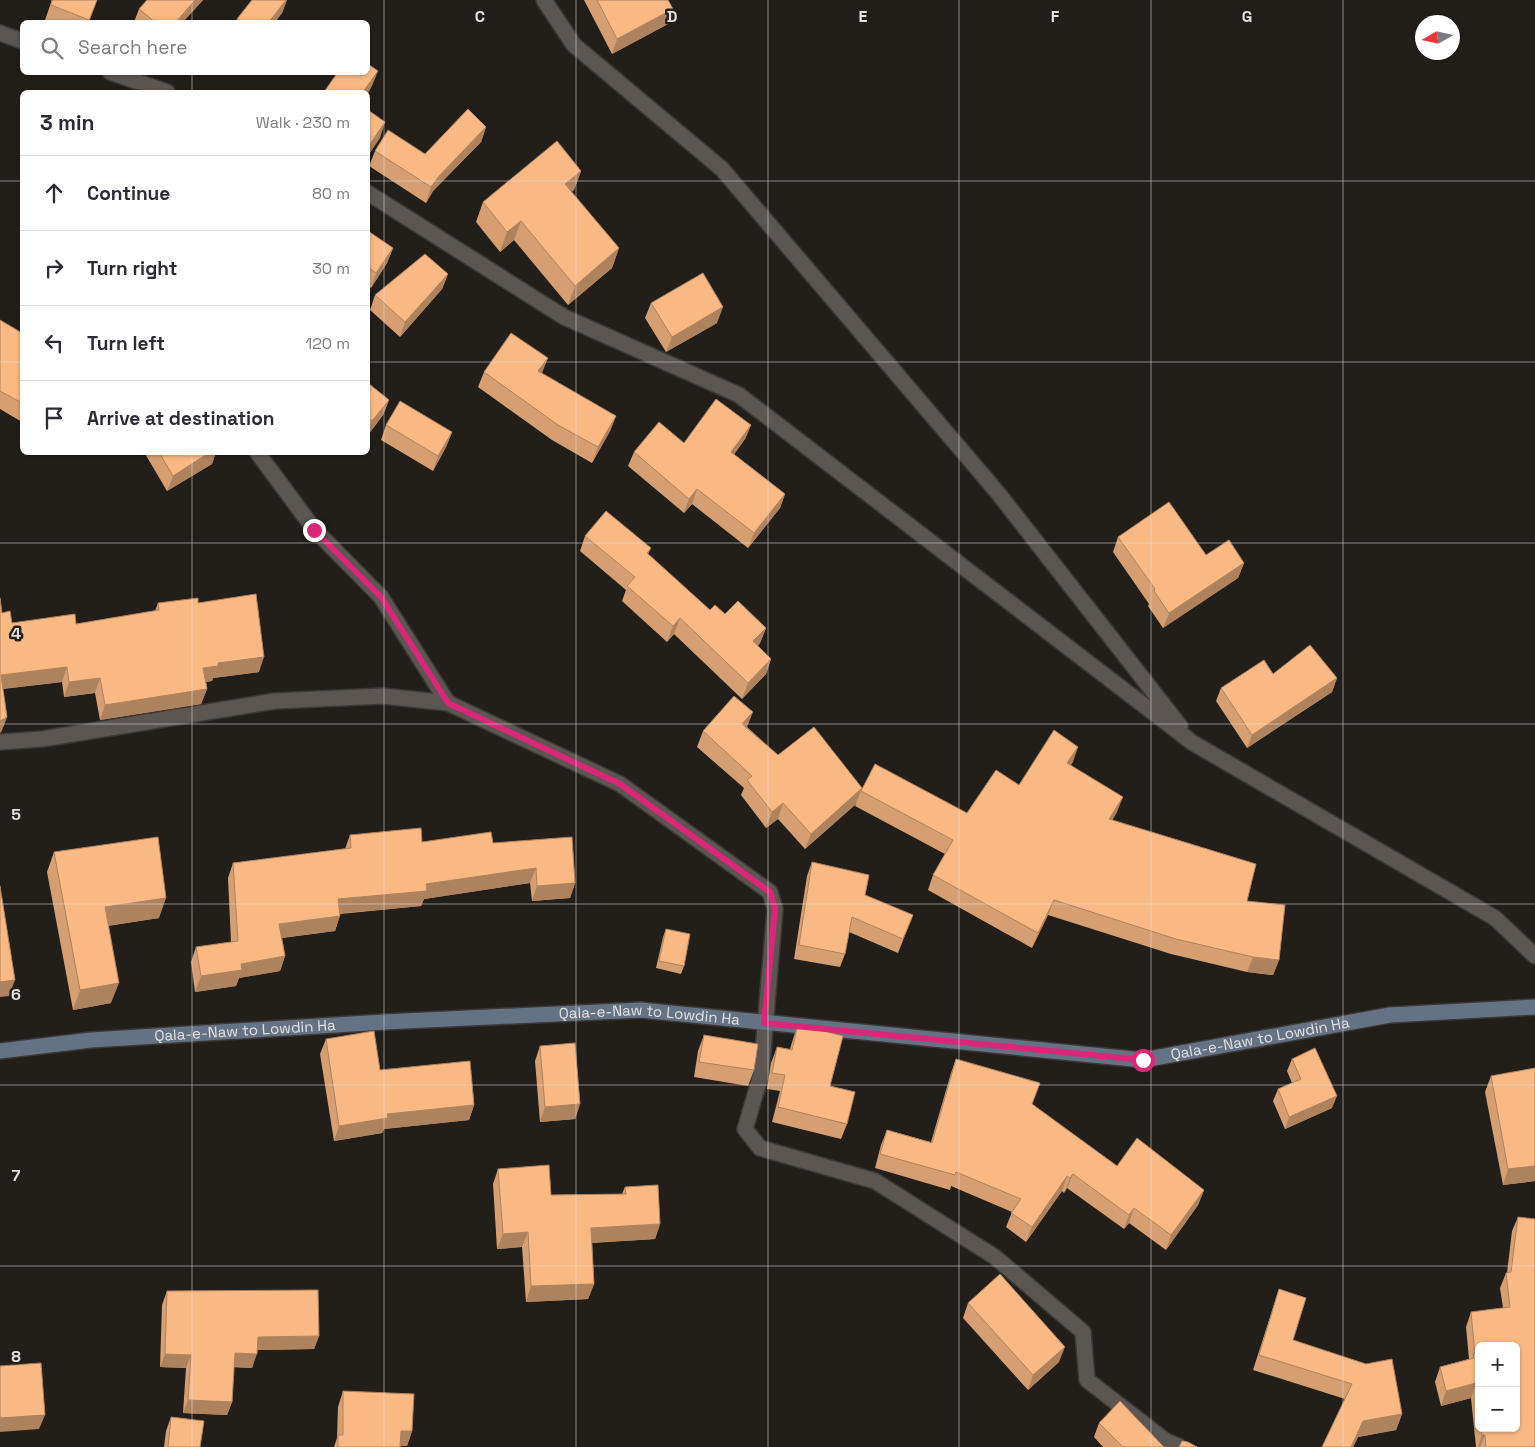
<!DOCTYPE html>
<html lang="en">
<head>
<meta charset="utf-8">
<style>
  :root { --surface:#fff; --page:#f2f2f3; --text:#2b2b33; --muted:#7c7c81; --line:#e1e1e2 }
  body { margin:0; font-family:"Space Grotesk",sans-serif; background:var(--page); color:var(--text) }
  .controls { position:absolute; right:15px; bottom:15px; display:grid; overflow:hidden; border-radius:8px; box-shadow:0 1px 4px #0004 }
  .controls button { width:45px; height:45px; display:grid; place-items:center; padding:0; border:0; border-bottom:1px solid var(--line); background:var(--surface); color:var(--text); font:25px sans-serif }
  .compass { position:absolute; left:1415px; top:15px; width:45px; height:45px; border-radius:50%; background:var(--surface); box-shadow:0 1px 4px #0004; rotate:261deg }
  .stop { position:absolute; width:15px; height:15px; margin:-11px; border:4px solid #db2777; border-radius:50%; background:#fff }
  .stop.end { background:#db2777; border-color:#fff; box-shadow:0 1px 5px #0008 }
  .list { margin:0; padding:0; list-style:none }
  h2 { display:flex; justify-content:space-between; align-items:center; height:65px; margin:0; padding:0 20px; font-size:21px }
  h2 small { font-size:16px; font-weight:400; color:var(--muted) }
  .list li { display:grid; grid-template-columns:32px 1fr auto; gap:15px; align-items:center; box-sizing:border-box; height:75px; padding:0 20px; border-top:1px solid var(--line) }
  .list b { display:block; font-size:19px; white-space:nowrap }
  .list em { font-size:16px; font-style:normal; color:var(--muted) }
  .icon { flex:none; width:28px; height:28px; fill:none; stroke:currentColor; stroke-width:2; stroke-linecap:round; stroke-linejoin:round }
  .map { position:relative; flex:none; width:1535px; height:1447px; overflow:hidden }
  .search { position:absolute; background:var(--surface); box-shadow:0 1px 4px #0004; left:20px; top:20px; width:350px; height:55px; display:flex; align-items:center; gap:12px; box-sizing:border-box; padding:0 18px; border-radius:8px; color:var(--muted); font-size:19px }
  .panel { position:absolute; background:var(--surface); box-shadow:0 1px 4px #0004; left:20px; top:90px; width:350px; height:365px; border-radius:8px }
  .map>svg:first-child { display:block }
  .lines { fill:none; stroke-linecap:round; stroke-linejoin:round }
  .street-casing { stroke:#3c3835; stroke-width:18 }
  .secondary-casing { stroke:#3c3835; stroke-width:18 }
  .street { stroke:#5c5652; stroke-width:15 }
  .secondary { stroke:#657284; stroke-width:15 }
  .wall { fill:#d59f72; fill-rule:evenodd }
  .shaded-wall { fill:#ae825d }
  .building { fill:#f8b985; stroke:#ae825d }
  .route { stroke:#db2777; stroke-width:6 }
  .grid { fill:none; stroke:#e4e0de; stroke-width:1; stroke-opacity:0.55 }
  .labels { text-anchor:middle; stroke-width:5; stroke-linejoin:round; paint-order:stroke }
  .street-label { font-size:15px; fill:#e4e0de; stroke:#221e1a }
  .grid-label { font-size:16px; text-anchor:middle; font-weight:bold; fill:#e4e0de; stroke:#221e1a; stroke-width:5; stroke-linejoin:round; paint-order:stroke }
</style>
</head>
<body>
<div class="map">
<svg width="1535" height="1447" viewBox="0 0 1535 1447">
  <rect width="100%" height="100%" fill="#221e1a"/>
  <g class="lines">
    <g class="street-casing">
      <path id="street" d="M544,0l30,45 148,124 276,324 182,233
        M0,33l22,8
        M110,72l57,20
        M368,193l196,124 175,78 454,348 302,175 40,38
        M257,452l57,77 67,68 67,106
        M0,742l42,-3 233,-38 108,-5 65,7 172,81 150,108 5,17 -14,166 -16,54 15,19 115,33 120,76 88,75 4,48 79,61 14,6"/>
    </g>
    <g class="secondary-casing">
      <g id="secondary">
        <path id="s1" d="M0,1051l91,-11 293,-18 257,-12 502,50 247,-45 145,-8"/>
      </g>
    </g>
    <use href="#street" class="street"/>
    <use href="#secondary" class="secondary"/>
  </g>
  <path class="wall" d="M52,0h45l-8,22h-38l-6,-2z
    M203,0l-20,22h-49l5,-13z
    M252,0h35l-5,13 -7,9h-39l1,-3z
    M584,0h84l5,9 -5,15 -56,30z
    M486,127l-5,15 -48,49 -7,12 -57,-37 6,-15 50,3z
    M581,171l-7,19 -3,2 48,56 -7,20 -44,37 -54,-65 -14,12 -24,-30 7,-20z
    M368,231l25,17 -6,15 -16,25 -3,-2z
    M448,274l-6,15 -42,48 -30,-27 5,-15z
    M651,303l66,20 -51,29 -21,-34z
    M0,320l22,13v89l-22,-13z
    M484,372l58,1 74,43 -6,15 -18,32 -40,-23 -74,-53z
    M368,383l21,17 -6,15 -15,20z
    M386,425l66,7 -6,15 -13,24 -52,-31z
    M751,425l-6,14 -11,15 51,40 -5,14 -32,40 -56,-44 -8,9 -56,-47 6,-14 50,-9z
    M144,452h72l-4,12 -45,27z
    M585,536l66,12 -3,6 62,56 56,18 -6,15 -2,3 13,13 -5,15 -24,25 -68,-65 -7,8 -45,-41 4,-11 -46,-39z
    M1118,537l88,18 38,8 -6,15 -75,50 -15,-22 1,-2 -36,-52z
    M158,603h40l61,69 -46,6 -1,3 -6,1 1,7 -6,15 -101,16 -5,-27 -31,4 -2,-15 -59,7 4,28 -6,15 1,-119 10,10 64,1 79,-13z
    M1273,674l64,4 -5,14 -85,56 -31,-47 5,-13z
    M747,727l31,28 84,33 105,25 52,-28 54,-23 -3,3 47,47 -5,8 135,81 32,59 -6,15 -26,-3 -76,-18 -123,-39 -16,33 -104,-58 5,-15 12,-21 -90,-48 1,-2 -51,45 -27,-30 -12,9 -25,-33 3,-7 -47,-41 6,-16z
    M350,835l72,7 71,1 82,40 -5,15 -38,3 -2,-18 -106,16 -3,7 -81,8 -5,17 -53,7 3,18 -5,15 -41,7 -3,8 -41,6 -4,-30 5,-15 35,-5 -3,-64 5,-15 112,-14z
    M54,852l105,66 -51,8 3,77 -38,7 -26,-138z
    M812,862l53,33 48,20 -15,38 -49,-21 -4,22 -5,13 -46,-8 13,-83z
    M666,929l18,37 -3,8 -25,-6 7,-31z
    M798,1024l32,62 17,38 -6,15 -69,-17 8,-31 -13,-2 4,-26 6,-16 13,2 3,-10z
    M704,1035l50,35 -6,16 -54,-9 4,-26z
    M326,1039l54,31 94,35 -5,15 -85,9 -2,4 -48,8 -14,-87z
    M540,1046l40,58 -5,15 -35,3 -5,-61z
    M956,1059l76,45 85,62 87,24 -6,15 -32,45 -37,-27 -5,6 -57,-41 -3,5 -2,-2 -36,51 -20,-15 6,-15 -61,-26 -1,4 -75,-22 6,-23 6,-15 44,12 20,-69z
    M1292,1059l40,49 -47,21 -12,-28 5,-12 14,-6 -5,-12z
    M1535,1068v113l-32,4 -18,-93 6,-16z
    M498,1169l53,26 71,-1 3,-7 35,37 -5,15 -63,4 2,41 -6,15 -62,3 -4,-55 -25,2 -4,-65z
    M1518,1217l17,230h-59l-5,-49 -30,8 -6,-24 5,-15 29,-8 -3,-32 5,-15 32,-4 -3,-20 6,-15h1l5,-42zM1479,1346l37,82h-37z
    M1279,1289l14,51 109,74 -6,16 -38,7 -5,10h-31l23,-48 -92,-29z
    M167,1291l152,45 -5,13 -57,1 -5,18 -18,-1 -2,35 -5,13 -44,-2 3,-45 -26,-1 2,-62z
    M968,1303l91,59 -31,28 -65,-72z
    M343,1391l69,40 -5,15 -73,1 3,-9 1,-31z
    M171,1417l29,30h-36l2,-16z
    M1099,1423l65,24h-61l-9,-10z"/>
  <path class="shaded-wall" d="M195,0h8l-20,22h-7z
    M286,0h1l-5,13 -7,9h-6z
    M673,9l-5,15 -56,30 5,-15z
    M378,71l-6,15 -4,7 -5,-1z
    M385,122l-5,16 -12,18v-5l1,-5z
    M486,127l-5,15 -48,49 -7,12 5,-16 8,-11z
    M581,171l-7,19 -16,14 7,-20z
    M521,221l-7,19 -14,12 7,-20z
    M393,248l-6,15 -16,25 5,-15z
    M619,248l-7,20 -44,37 7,-19z
    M448,274l-6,15 -42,48 5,-15z
    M723,307l-6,16 -51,29 6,-15z
    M548,358l-6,15 -4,-2z
    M389,400l-6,15 -15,20 4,-14z
    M616,416l-6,15 -18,32 6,-16z
    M751,425l-6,14 -19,27 5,-14z
    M452,432l-6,15 -13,24 5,-15z
    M210,452h6l-4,12 -45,27 6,-15z
    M697,489l-5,15 -8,9 5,-14z
    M785,494l-5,14 -32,40 6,-15z
    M1244,563l-6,15 -75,50 6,-15z
    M680,618l-6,16 -7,8 6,-16z
    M766,628l-6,15 -13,14 6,-16z
    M264,657l-5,15 -46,6 -1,3 -14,2 5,-15 15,-5z
    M771,659l-5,15 -24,25 6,-16z
    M67,667l-5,15 -62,7 1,-14z
    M100,678l-5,15 -31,4 5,-15z
    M1337,678l-5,14 -85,56 5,-13z
    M207,689l-6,15 -101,16 5,-15z
    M753,712l-6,15 -10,12 5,-15z
    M7,717l-6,15 -1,1v-12z
    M1078,747l-5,15 -11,16 5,-15z
    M862,788l-6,16 -51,45 6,-15z
    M1123,797l-6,15 -13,22 5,-15z
    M783,803l-5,16 -12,9 6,-16z
    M536,868l-6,15 -106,16 -3,7 -88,8 5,-15 88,-15z
    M575,883l-5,15 -38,3 5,-15z
    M166,898l-7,20 -61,9 7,-20z
    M1054,900l-6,15 -16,33 6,-15z
    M340,916l-5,15 -61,8 5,-15z
    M285,956l-5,15 -41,7 -3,8 -41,6 6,-16 40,-12z
    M1253,957l26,3 -6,15 -26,-3z
    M15,980l-6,16 -9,1v-15z
    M119,983l-8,20 -38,7 7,-20z
    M1337,1096l-5,12 -47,21 4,-12z
    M580,1104l-5,15 -35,3 5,-15z
    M474,1105l-5,15 -85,9 -2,4 -48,8 5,-15 48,-12z
    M1535,1166v15l-32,4 5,-16z
    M1073,1174l-6,14 -3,5 6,-15z
    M1067,1176l-5,15 -36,51 6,-15z
    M1204,1190l-6,15 -32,45 5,-15z
    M1134,1208l-5,15 -5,6 5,-14z
    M660,1224l-5,15 -69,4 5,-15z
    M528,1232l-6,15 -25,2 6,-15z
    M594,1284l-6,15 -62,3 5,-16z
    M319,1336l-5,13 -61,1 5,-13z
    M1065,1347l-6,15 -31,28 5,-15z
    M235,1353l22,1 -5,14 -22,-1z
    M165,1354l26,1 -5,13 -26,-1z
    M1476,1383l-5,15 -30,8 5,-15z
    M188,1400l44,2 -5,13 -44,-2z
    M1402,1414l-6,16 -38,7 -5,10h-2l12,-26z
    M45,1415l-6,14 -39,3v-14z
    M401,1431h11l-5,15h-12z
    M1482,1435h3l-5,12h-2z"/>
  <path class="building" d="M52,0h45l-8,20 -38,-15z
    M147,0h48l-19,22h-21l-16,-13z
    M252,0h34l-17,22h-27l-5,-3z
    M597,0h71l5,9 -56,30z
    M368,64l10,7 -15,21h-39l14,-20h30z
    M468,109l18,18 -47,49 -8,11 -56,-36 13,-21 37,24z
    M368,110l17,12 -16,24 -1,-1z
    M557,141l24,30 -16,13 54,64 -44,38 -54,-65 -14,11 -24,-30z
    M368,231l25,17 -17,25 -8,-6z
    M425,254l23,20 -43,48 -30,-27z
    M703,273l20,34 -51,30 -21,-34z
    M0,320l22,13v70l-22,-12z
    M511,333l37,25 -10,13 78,45 -18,31 -40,-22 -74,-53z
    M368,383l21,17 -17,21 -4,-4z
    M716,399l35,26 -20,27 54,42 -31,39 -57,-44 -8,10 -55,-47 25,-30 25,21z
    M400,401l52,31 -14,24 -52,-31z
    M159,452h51l-37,24z
    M1169,502l37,53 23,-15 15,23 -75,50 -15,-22 1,-2 -37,-52z
    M606,511l45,37 -4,5 63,57 5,-5 10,9 13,-13 28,27 -13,13 18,18 -23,24 -68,-65 -7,8 -46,-40 8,-9 -50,-41z
    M256,594l8,63 -46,6v3l-15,2 4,21 -102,16 -5,-27 -31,4 -2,-15 -66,8 6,42 -7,4v-123l2,15 8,-2 2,12 63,-9 1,10 83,-14 -1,-7 40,-5v5z
    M1310,645l27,33 -85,57 -31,-47 43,-28 9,14z
    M734,696l19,16 -11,12 36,31 36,-28 48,61 -51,46 -28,-31 -11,9 -25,-32 5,-4 -49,-45z
    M1054,730l24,17 -11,16 56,34 -14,22 147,45 -9,37 38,4 -6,55 -26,-3 -77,-18 -122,-39 -16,33 -105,-58 20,-35 -92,-49 14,-27 92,49 29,-43 23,15z
    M421,828l1,14 69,-10 2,11 79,-6 3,46 -38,3 -1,-18 -110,16 1,7 -89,8 2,17 -61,8 6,32 -44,8 1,6 -41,6 -5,-29 42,-6 -5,-78 118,-15 -1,-13z
    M158,837l8,61 -61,9 14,76 -39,7 -26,-138z
    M812,862l57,13 -4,20 48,20 -10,24 -51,-22 -7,37 -46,-9z
    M0,886l15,94 -15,2z
    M666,929l24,5 -6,32 -25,-5z
    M798,1024l45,12 -13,50 25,6 -8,32 -69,-17 7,-32 -13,-2 5,-26 15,3z
    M374,1031l6,39 90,-9 4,44 -87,9 1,4 -49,8 -13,-87z
    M704,1035l54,9 -4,26 -55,-8z
    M575,1043l5,61 -35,3 -5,-61z
    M1315,1048l22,48 -48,21 -11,-28 23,-10 -9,-20z
    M956,1059l84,24 -8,21 85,62 20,-28 67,52 -33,45 -37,-27 -5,7 -56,-41 -3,4 -3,-2 -35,51 -21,-14 10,-14 -65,-27 -1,3 -75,-21 7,-24 45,13z
    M1535,1068v98l-27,3 -17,-93z
    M549,1165l2,30 75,-1 -1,-7 33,-2 2,39 -69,4 3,56 -63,2 -3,-54 -25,2 -5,-65z
    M1518,1217l17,2v228h-49l-1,-12h-3l-1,-7h35v-82h-37v60l-3,-23 -30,8 -6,-24 34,-9 -1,-4h2l-4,-42 39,-5 -4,-34 5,-1z
    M1000,1274l65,73 -32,28 -65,-72z
    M1279,1289l27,9 -13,42 73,24 26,-5 10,55 -39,7 -12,26h-29l30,-63 -93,-29z
    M318,1290l1,46 -61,1 -1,17 -22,-1 -3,49 -44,-2 3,-45 -26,-1 2,-63z
    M41,1363l4,52 -45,3v-52z
    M343,1391l71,3 -2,37h-11l-1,16h-62v-12h5z
    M1120,1401l44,46h-41l-24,-24z
    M171,1417l33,4 -4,26h-32z
    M1182,1441l6,1 9,5h-18z"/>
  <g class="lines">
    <path class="route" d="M314,530l67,67 67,106 172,81 150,108 5,17 -11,114 379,37"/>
  </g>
  <path class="grid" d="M192,0v22M384,0v1447M576,0v1447M768,0v1447M959,0v1447M1151,0v1447M1343,0v1447M192,72v20M0,181h22M368,181h1167M0,362h22M368,362h1167M192,452v995M0,543h1535M0,724h1535M0,904h1535M0,1085h1535M0,1266h1535"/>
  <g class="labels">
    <g class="street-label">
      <text dy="5" stroke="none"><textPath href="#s1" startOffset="651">Qala-e-Naw to Lowdin Ha</textPath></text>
      <text dy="5" stroke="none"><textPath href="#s1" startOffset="246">Qala-e-Naw to Lowdin Ha</textPath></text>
      <text dy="5" stroke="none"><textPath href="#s1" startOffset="1266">Qala-e-Naw to Lowdin Ha</textPath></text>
    </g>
  </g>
  <g class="grid-label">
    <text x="480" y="22">C</text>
    <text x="672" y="22">D</text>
    <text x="863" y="22">E</text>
    <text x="1055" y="22">F</text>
    <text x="1247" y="22">G</text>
    <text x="16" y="639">4</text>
    <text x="16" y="820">5</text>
    <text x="16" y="1000">6</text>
    <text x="16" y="1181">7</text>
    <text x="16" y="1362">8</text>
  </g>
</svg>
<div class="controls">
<button>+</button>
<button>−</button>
</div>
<svg class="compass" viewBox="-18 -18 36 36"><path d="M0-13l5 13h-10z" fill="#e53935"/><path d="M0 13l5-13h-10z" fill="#7c7c81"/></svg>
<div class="stop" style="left:1143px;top:1060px"></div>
<div class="stop end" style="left:314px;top:530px"></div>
<div class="search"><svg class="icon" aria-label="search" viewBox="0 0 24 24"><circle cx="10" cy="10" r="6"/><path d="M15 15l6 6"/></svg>Search here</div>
<section class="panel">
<h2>3 min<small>Walk · 230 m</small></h2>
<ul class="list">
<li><svg class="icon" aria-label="ahead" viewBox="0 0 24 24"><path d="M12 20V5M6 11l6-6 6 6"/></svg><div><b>Continue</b></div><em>80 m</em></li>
<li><svg class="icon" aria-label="right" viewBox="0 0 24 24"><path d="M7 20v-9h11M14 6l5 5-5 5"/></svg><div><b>Turn right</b></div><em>30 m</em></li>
<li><svg class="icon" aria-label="left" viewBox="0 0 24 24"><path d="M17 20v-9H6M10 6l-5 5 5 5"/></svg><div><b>Turn left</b></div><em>120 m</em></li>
<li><svg class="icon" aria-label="arrive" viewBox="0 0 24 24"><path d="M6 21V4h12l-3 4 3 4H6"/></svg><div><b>Arrive at destination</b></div></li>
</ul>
</section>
</div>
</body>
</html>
